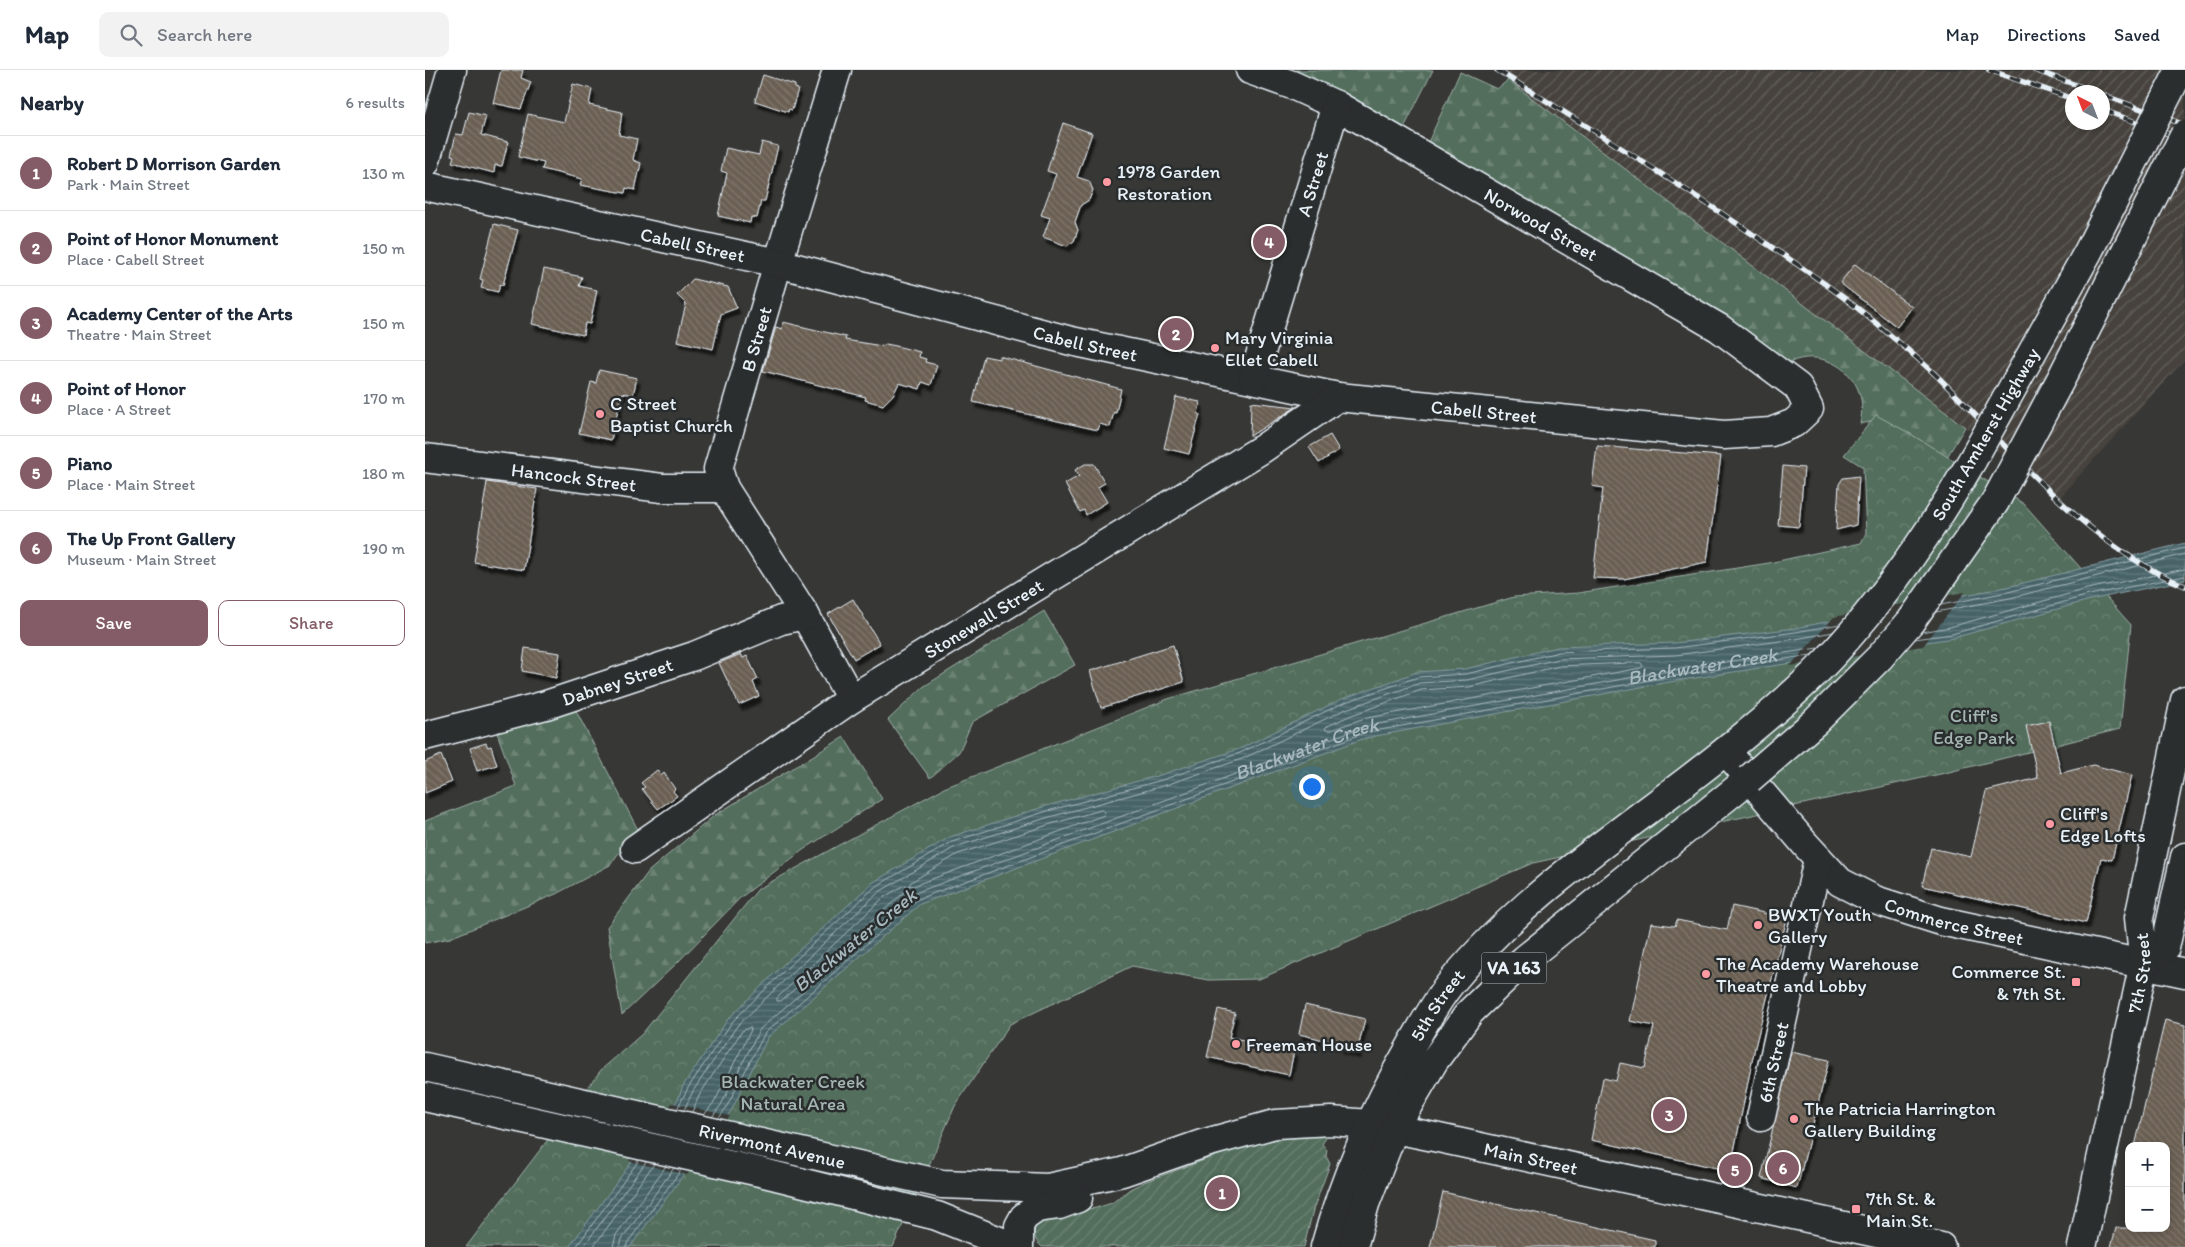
<!DOCTYPE html>
<html lang="en">
<head>
<meta charset="utf-8">
<style>
  :root { --surface:#fff; --page:#f2f2f3; --text:#1f2937; --muted:#747a83; --line:#e0e1e3; --accent:#845c67 }
  body { margin:0; font-family:Itim,sans-serif; background:var(--page); color:var(--text) }
  .controls { position:absolute; right:15px; bottom:15px; display:grid; overflow:hidden; border-radius:10px; box-shadow:0 2px 8px #0003 }
  .controls button { width:45px; height:45px; display:grid; place-items:center; padding:0; border:0; border-bottom:1px solid var(--line); background:var(--surface); color:var(--text); font:25px sans-serif }
  .compass { position:absolute; left:1640px; top:15px; width:45px; height:45px; border-radius:50%; background:var(--surface); box-shadow:0 2px 8px #0003; rotate:318deg }
  .you { position:absolute; left:886px; top:716px; width:18px; height:18px; margin:-12px; border:4px solid #fff; border-radius:50%; background:#1a73e8; box-shadow:0 0 0 8px #1a73e833 }
  .badge { display:grid; place-items:center; width:32px; height:32px; border-radius:50%; background:var(--accent); color:#fff; font-size:16px; font-weight:700 }
  .pin { position:absolute; translate:-50% -50%; border:2px solid #fff; box-shadow:0 1px 5px #0006 }
  .list { margin:0; padding:0; list-style:none }
  h2 { display:flex; justify-content:space-between; align-items:center; height:65px; margin:0; padding:0 20px; font-size:21px }
  h2 small { font-size:16px; font-weight:400; color:var(--muted) }
  .list li { display:grid; grid-template-columns:32px 1fr auto; gap:15px; align-items:center; box-sizing:border-box; height:75px; padding:0 20px; border-top:1px solid var(--line) }
  .list b { display:block; font-size:19px; white-space:nowrap }
  .list p { margin:0; font-size:16px; white-space:nowrap; color:var(--muted) }
  .list em { font-size:16px; font-style:normal; color:var(--muted) }
  .actions { display:flex; gap:10px; padding:15px 20px }
  .actions a { flex:1; padding:11px 0; border:1px solid var(--accent); border-radius:10px; text-align:center; font-size:18px; color:var(--accent) }
  .actions .main { background:var(--accent); color:#fff }
  .icon { flex:none; width:28px; height:28px; fill:none; stroke:currentColor; stroke-width:2; stroke-linecap:round; stroke-linejoin:round }
  .map { position:relative; flex:none; width:1760px; height:1177px; overflow:hidden }
  header { display:flex; align-items:center; gap:30px; box-sizing:border-box; height:70px; padding:0 25px; background:var(--surface); border-bottom:1px solid var(--line) }
  header strong { font-size:24px }
  nav { display:flex; gap:28px; margin-inline-start:auto; font-size:18px }
  .search { width:350px; height:45px; background:var(--page); display:flex; align-items:center; gap:12px; box-sizing:border-box; padding:0 18px; border-radius:10px; color:var(--muted); font-size:19px }
  main { display:flex }
  aside { flex:1; background:var(--surface) }
  .map>svg:first-child { display:block }
  .industrial { fill:url(#industrial-furrows); fill-rule:evenodd }
  .forest { fill:url(#forest-firs); stroke:#9eb0aa }
  .park { fill:url(#park-crowns); stroke:#9eb0aa }
  .garden { fill:url(#garden-furrows); stroke:#9eb0aa }
  .water { fill:url(#water-rules); stroke:#879ca2 }
  .pier { fill:#373735 }
  .lines { fill:none; stroke-linecap:round; stroke-linejoin:round }
  .shore { stroke:#a7b8be; stroke-width:1 }
  .building { fill:url(#building-back-hatch); stroke:#e8f1f8; filter:url(#shadow) }
  .minor-casing { stroke:#e8f1f8; stroke-width:31 }
  .major-casing { stroke:#e8f1f8; stroke-width:31 }
  .minor { stroke:#2a2d2e; stroke-width:28 }
  .major { stroke:#2a2d2e; stroke-width:28 }
  .rail-casing { stroke:#e8f1f8; stroke-width:5.5 }
  .rail { stroke:#2a2d2e; stroke-width:4; stroke-dasharray:11; stroke-linecap:butt }
  .major-bridge-casing { stroke:#e8f1f8; stroke-width:31; stroke-linecap:butt }
  .major-bridge { stroke:#2a2d2e; stroke-width:28 }
  .poi-dot { fill:#ff9aa2; stroke:#2a2d2e; stroke-width:2 }
  .labels { text-anchor:middle; stroke-width:5; stroke-linejoin:round; paint-order:stroke }
  .shield { fill:#2a2d2e; stroke:#afb6bb; stroke-width:1 }
  .shield-label { font-size:18px; font-weight:bold; fill:#e8f1f8 }
  .poi-label { font-size:19px; fill:#e8f1f8; stroke:#2a2d2e; text-anchor:start }
  .street-label { font-size:19px; fill:#e8f1f8; stroke:#2a2d2e }
  .park-label { font-size:19px; fill:#a5b6b2; stroke:#2a2d2e }
  .water-label { font-size:20px; font-style:italic; fill:#a7b8be; stroke:#2a2d2e }
</style>
</head>
<body>
<header>
<strong>Map</strong>
<div class="search"><svg class="icon" aria-label="search" viewBox="0 0 24 24"><circle cx="10" cy="10" r="6"/><path d="M15 15l6 6"/></svg>Search here</div>
<nav><a>Map</a><a>Directions</a><a>Saved</a></nav>
</header>
<main>
<aside>
<h2>Nearby<small>6 results</small></h2>
<ul class="list">
<li><span class="badge">1</span><div><b>Robert D Morrison Garden</b><p>Park · Main Street</p></div><em>130 m</em></li>
<li><span class="badge">2</span><div><b>Point of Honor Monument</b><p>Place · Cabell Street</p></div><em>150 m</em></li>
<li><span class="badge">3</span><div><b>Academy Center of the Arts</b><p>Theatre · Main Street</p></div><em>150 m</em></li>
<li><span class="badge">4</span><div><b>Point of Honor</b><p>Place · A Street</p></div><em>170 m</em></li>
<li><span class="badge">5</span><div><b>Piano</b><p>Place · Main Street</p></div><em>180 m</em></li>
<li><span class="badge">6</span><div><b>The Up Front Gallery</b><p>Museum · Main Street</p></div><em>190 m</em></li>
</ul>
<div class="actions"><a class="main">Save</a><a>Share</a></div>
</aside>
<div class="map">
<svg width="1760" height="1177" viewBox="0 0 1760 1177">
  <defs>
    <pattern id="industrial-furrows" width="10" height="10" patternUnits="userSpaceOnUse" patternTransform="scale(1.25)"><rect width="10" height="10" fill="#47433e"/><path d="M-1 1l2-2M0 10L10 0M9 11l2-2" fill="none" stroke="#625f5b"/></pattern>
    <pattern id="forest-firs" width="22" height="20" patternUnits="userSpaceOnUse" patternTransform="scale(1.25)"><rect width="22" height="20" fill="#536e5c"/><path d="M5 1l3.5 6h-7zM16 11l3.5 6h-7z" fill="#6c8374"/></pattern>
    <pattern id="park-crowns" width="20" height="18" patternUnits="userSpaceOnUse" patternTransform="scale(1.25)"><rect width="20" height="18" fill="#536e5c"/><path d="M2 6a3 3 0 1 1 6 0M12 15a3 3 0 1 1 6 0" fill="none" stroke="#6c8374"/></pattern>
    <pattern id="garden-furrows" width="10" height="10" patternUnits="userSpaceOnUse" patternTransform="scale(1.25)"><rect width="10" height="10" fill="#536e5c"/><path d="M-1 1l2-2M0 10L10 0M9 11l2-2" fill="none" stroke="#6c8374"/></pattern>
    <pattern id="water-rules" width="6" height="5" patternUnits="userSpaceOnUse" patternTransform="scale(1.25)"><rect width="6" height="5" fill="#466368"/><path d="M0 2.5h6" fill="none" stroke="#617a7e"/></pattern>
    <pattern id="building-back-hatch" width="6" height="6" patternUnits="userSpaceOnUse" patternTransform="scale(1.25)"><rect width="6" height="6" fill="#6b5f52"/><path d="M-1 5l2 2M0 0l6 6M5-1l2 2" fill="none" stroke="#80766c"/></pattern>
    <filter id="shadow"><feDropShadow dx="3" dy="5.5" stdDeviation="1" flood-color="#0009"/></filter>
  </defs>
  <rect width="100%" height="100%" fill="#373735"/>
  <filter id="ink" filterUnits="userSpaceOnUse"><feTurbulence type="fractalNoise" baseFrequency=".02" numOctaves="2"/><feDisplacementMap in="SourceGraphic" scale="10" xChannelSelector="R" yChannelSelector="G"/><feConvolveMatrix kernelMatrix="1 2 1 2 8 2 1 2 1" color-interpolation-filters="sRGB"/></filter>
  <g filter="url(#ink)">
    <path class="industrial" d="M1069,0h691v289l-126,139zM1648,22h30v30h-30z"/>
    <path class="forest" d="M871,0h137l-32,64 -102,-53z
      M1035,2l37,17 11,-9 457,347 -18,30 -6,5 -71,-40 -10,2c2,-11 3,-21 -1,-32 -9,-27 -42,-42 -68,-30l-13,-4 -353,-209z
      M619,541l31,54 -103,57 -13,30 -29,26 -42,-58 35,-33z
      M149,637l63,121 -27,37 -54,29 -106,44 -25,5v-122l91,-35 -20,-56z
      M419,667l38,62 -79,51 -63,48 -64,66 -54,51 -15,-88 42,-56 66,-56z"/>
    <path class="park" d="M1451,345l33,18 115,71 107,121 -11,104 -175,44 -412,90 -274,116 -51,1 -76,-14 -122,58 -55,82 -62,141h-427l135,-177 41,-36 116,-145 186,-101 224,-89 346,-102 64,-4 191,-30 92,-20 5,-10 -3,-66 -19,-12z"/>
    <path class="garden" d="M893,1064l8,4 -4,6 5,6 -1,6 4,8 -17,46 -9,37h-262c-9,-8 -9,-14 -5,-25l29,-10 30,-4 16,-5 18,-14 14,-7 99,-36 45,-9z"/>
    <path class="water" d="M1760,473v37l-95,20 -137,38 -290,45 -298,55 -445,166 -152,133 -37,74 -101,136h-61l109,-148 5,-13 45,-67 57,-56 87,-80 78,-46 93,-30 117,-32 79,-26 103,-50 75,-27 48,-3 93,-22 117,-4 120,-15 212,-41z"/>
    <path class="pier" d="M1540,522l-42,54 -133,20 44,-49z
      M247,1033l58,13 -43,59 -58,-14z"/>
    <g class="lines">
      <g class="shore">
        <path d="M1516,535l67,-13 177,-44"/>
        <path d="M1511,542l74,-14 175,-44"/>
        <path d="M1496,562l29,-5 137,-38 98,-20"/>
        <path d="M1490,569l37,-5 137,-39 96,-19"/>
        <path d="M1216,593l2,3 -2,2 -279,51 -34,12 -3,-2 1,-2 23,-11 72,-26 48,-3 91,-21z"/>
        <path d="M677,740l3,2 -1,3 -191,71 -4,-1 2,-3 47,-28 90,-29z"/>
        <path d="M480,815l4,1 -1,3 -127,112h-4v-3l106,-100z"/>
        <path d="M252,1039l11,-21 44,-66 56,-55 87,-80 77,-45 92,-30 118,-32 78,-27 103,-50 75,-26 48,-3 93,-22 116,-4 121,-16 44,-8"/>
        <path d="M259,1040l9,-19 44,-65 56,-54 86,-80 76,-45 91,-29 117,-32 79,-27 104,-50 74,-26 47,-3 92,-21 116,-4 121,-16 37,-7"/>
        <path d="M267,1042l8,-18 42,-63 8,-4 1,3 -36,71 -11,14"/>
        <path id="s1" d="M287,1047l9,-12 39,-76 155,-136 447,-166 299,-55 157,-24"/>
        <path d="M294,1048l7,-10 39,-75 153,-134 446,-166 298,-55 149,-23"/>
        <path d="M151,1177l63,-87"/>
        <path d="M158,1177l63,-85"/>
        <path d="M168,1177l61,-83"/>
        <path d="M188,1177l3,-12 50,-69"/>
        <path d="M195,1177l2,-8 52,-71"/>
        <path d="M201,1177l2,-5 53,-72"/>
      </g>
    </g>
    <path class="building" d="M76,0h22l-2,8 10,4 -10,27 -28,-6z
      M338,5l32,10v3l3,1 -6,21 -3,-1 -1,3 -33,-11z
      M148,14l19,5 -3,16 33,7 -3,23 18,4 -4,21 8,3 -6,27 -9,-2 -1,5 -45,-8 2,-6 -40,-10 2,-6 -26,-6 10,-43 36,8z
      M44,42l17,4 -5,19 27,7 -6,24 -7,-1 -1,8 -42,-11 2,-6 -3,-1 5,-21 7,1z
      M638,53l29,10 -15,44 12,4 4,9 -4,10 -8,5 -6,17 3,8 -4,11 -7,5 -24,-9 7,-19 -9,-3 15,-41 -9,-3z
      M337,72l16,4 -13,55h-4l-4,17 -6,-1 -1,6 -32,-7 9,-43 -6,-2 5,-23 33,7z
      M69,154l24,6 -15,55 -3,-1 -2,8 -17,-4 2,-8 -3,-1z
      M1430,194l57,43 -15,20 -57,-44z
      M119,199l38,8 -3,9 18,4 -7,34 -5,-1 -2,12 -51,-11z
      M268,209l35,8 9,21 -16,6 -8,35 -36,-8 9,-37 -9,-9z
      M358,252l63,15 -1,3 37,6 4,-2 10,2 24,6 -1,5 7,2 -1,3 12,3 -6,20 -9,-3 -2,7 -21,-6 -6,12 -10,10 -18,-5 1,-3 -103,-26 13,-44 6,2z
      M559,286l15,3v-3l122,33 -5,24 -2,-1 -4,15 -10,-3 -2,6 -125,-28z
      M174,300l38,8 -4,17 -11,-2 -11,47 -32,-7 12,-51 5,1z
      M751,327l24,5 -2,12h2l-11,40 -25,-6z
      M826,332l45,5 -46,29z
      M905,365l9,15 -20,13 -10,-16z
      M1172,376l124,10 -14,106 -83,17 -31,-1 10,-90 -11,-2z
      M660,394h9l11,19 -7,4 9,15 -21,13 -2,-5 -4,2 -15,-28 14,-8 -4,-6z
      M1358,396l21,2 -5,59 -21,-2z
      M1434,406l-3,49 -20,5 3,-46 4,-6z
      M62,412l50,7 -13,81 -50,-8z
      M428,529l27,45 -26,15 -26,-45z
      M748,575l11,37 -83,26 -11,-37z
      M100,578l35,5 -4,25 -34,-7z
      M316,584l2,4 4,-2 11,23 -5,3 6,14 -20,9 -20,-42z
      M1624,651l12,52 32,-8 39,10 -20,85 -11,-2 -15,65 -164,-37 9,-38 40,9 15,-66 52,-13 -12,-52z
      M61,673l2,4 3,-1 6,19 -20,6 -7,-23z
      M16,685l11,27 -27,11v-31z
      M232,700l4,6 3,-3 11,16 -2,2 4,5 -19,13 -16,-20 3,-2 -4,-4z
      M1307,836l55,12 -32,129 -25,124 -139,-31 12,-62 13,3 4,-18 25,5 9,-42 -24,-5 21,-98 24,3 2,-6 50,10z
      M880,935l60,14 -8,34 -18,-5 1,-4 -41,-10z
      M793,939l17,4 -6,24 65,14 -5,24 -82,-18z
      M1740,950l20,5v222h-74l5,-19h50v-82h-31z
      M1366,982l38,8 -32,128 -36,-10z
      M1018,1122l212,48v7h-225z"/>
    <g class="lines">
      <g class="minor-casing">
        <g id="minor">
          <path d="M412,0l-59,193 -60,206 6,19 81,127 46,84"/>
          <path d="M0,93l27,-93"/>
          <path id="s2" d="M0,116l353,77 293,78 267,56 386,38 47,-3 23,-9 15,-14 -11,-22 -79,-59 -383,-223 -44,-20 -42,-15"/>
          <path id="s3" d="M828,309l83,-274"/>
          <path id="s4" d="M0,388l237,30h62"/>
          <path id="s5" d="M0,666l121,-31 148,-49 87,-36 24,-5"/>
          <path id="s6" d="M1301,681l79,93 35,38 35,18 66,21 244,52"/>
          <path id="s7" d="M210,779l216,-150 411,-250 76,-52"/>
          <path d="M1719,893l21,-15 20,-91"/>
          <path id="s8" d="M1336,1047l57,-258"/>
          <path id="s9" d="M1657,1177l62,-284 -5,-45 46,-218"/>
        </g>
      </g>
      <g class="major-casing">
        <g id="major">
          <path id="s10" d="M0,997l517,117 106,4 74,-16 80,-28 73,-20 56,-3 39,3 64,13 507,110"/>
          <path d="M0,1027l335,75 177,44 77,31"/>
          <path d="M594,1177v-21l5,-9 13,-9 22,-3 19,-7"/>
          <path id="s11" d="M900,1177c20,-72 48,-136 86,-201 12,-21 24,-43 39,-62 82,-100 197,-167 295,-249 32,-26 64,-54 92,-85 52,-58 97,-123 136,-191"/>
          <path d="M928,1177l12,-43 29,-75 40,-68 36,-49 55,-53 224,-180"/>
        </g>
      </g>
      <use href="#minor" class="minor"/>
      <use href="#major" class="major"/>
      <g class="rail-casing">
        <path id="rail" d="M1072,0c83,52 167,104 248,159 41,28 83,55 121,86 26,22 54,44 78,68 74,74 143,162 241,203
          M1564,0l84,29
          M1609,0l62,22
          M1678,25l82,30
          M1678,40l82,30"/>
      </g>
      <use href="#rail" class="rail"/>
      <g class="major-bridge-casing">
        <path id="major-bridge" d="M1548,389l115,-207 92,-182
          M1324,709l66,-57 65,-65 31,-36 84,-119 67,-125 123,-243"/>
      </g>
      <use href="#major-bridge" class="major-bridge"/>
    </g>
  </g>
  <g class="poi-dot">
    <circle cx="682" cy="112" r="5"/>
    <circle cx="790" cy="278" r="5"/>
    <circle cx="175" cy="344" r="5"/>
    <circle cx="1625" cy="754" r="5"/>
    <circle cx="1333" cy="855" r="5"/>
    <circle cx="1281" cy="904" r="5"/>
    <rect x="1646" y="907" width="10" height="10" rx="2.5"/>
    <circle cx="811" cy="974" r="5"/>
    <circle cx="1369" cy="1049" r="5"/>
    <rect x="1426" y="1134" width="10" height="10" rx="2.5"/>
  </g>
  <g class="labels">
    <rect class="shield" x="1056.5" y="882.5" width="65" height="31" rx="4"/>
    <g class="shield-label">
      <text x="1089" y="904">VA 163</text>
    </g>
    <g class="poi-label">
      <text x="692" y="108">1978 Garden<tspan x="692" dy="22">Restoration</tspan></text>
      <text x="800" y="274">Mary Virginia<tspan x="800" dy="22">Ellet Cabell</tspan></text>
      <text x="185" y="340">C Street<tspan x="185" dy="22">Baptist Church</tspan></text>
      <text x="1635" y="750">Cliff's<tspan x="1635" dy="22">Edge Lofts</tspan></text>
      <text x="1343" y="851">BWXT Youth<tspan x="1343" dy="22">Gallery</tspan></text>
      <text x="1291" y="900">The Academy Warehouse<tspan x="1291" dy="22">Theatre and Lobby</tspan></text>
      <text x="1641" y="908" text-anchor="end">Commerce St.<tspan x="1641" dy="22">&amp; 7th St.</tspan></text>
      <text x="821" y="981">Freeman House</text>
      <text x="1379" y="1045">The Patricia Harrington<tspan x="1379" dy="22">Gallery Building</tspan></text>
      <text x="1441" y="1135">7th St. &amp;<tspan x="1441" dy="22">Main St.</tspan></text>
    </g>
    <g class="street-label">
      <text dy="7" stroke="none"><textPath href="#s3" startOffset="204">A Street</textPath></text>
      <text transform="translate(1116 154) rotate(30)" y="7">Norwood Street</text>
      <text dy="7" stroke="none"><textPath href="#s2" startOffset="274">Cabell Street</textPath></text>
      <text transform="translate(331 269) rotate(-74)" y="7">B Street</text>
      <text dy="7" stroke="none"><textPath href="#s2" startOffset="679">Cabell Street</textPath></text>
      <text dy="7" stroke="none"><textPath href="#s2" startOffset="1084">Cabell Street</textPath></text>
      <text transform="translate(1560 364) rotate(-60)" y="7">South Amherst Highway</text>
      <text dy="7" stroke="none"><textPath href="#s4" startOffset="150">Hancock Street</textPath></text>
      <text dy="7" stroke="none"><textPath href="#s7" startOffset="418">Stonewall Street</textPath></text>
      <text dy="7" stroke="none"><textPath href="#s5" startOffset="200">Dabney Street</textPath></text>
      <text dy="7" stroke="none"><textPath href="#s6" startOffset="295">Commerce Street</textPath></text>
      <text dy="7" stroke="none"><textPath href="#s9" startOffset="280">7th Street</textPath></text>
      <text dy="7" stroke="none"><textPath href="#s11" startOffset="268">5th Street</textPath></text>
      <text dy="7" stroke="none"><textPath href="#s8" startOffset="56">6th Street</textPath></text>
      <text dy="7" stroke="none"><textPath href="#s10" startOffset="356">Rivermont Avenue</textPath></text>
      <text dy="7" stroke="none"><textPath href="#s10" startOffset="1132">Main Street</textPath></text>
    </g>
    <g class="park-label">
      <text x="1549" y="652">Cliff's<tspan x="1549" dy="22">Edge Park</tspan></text>
      <text x="368" y="1018">Blackwater Creek<tspan x="368" dy="22">Natural Area</tspan></text>
    </g>
    <g class="water-label">
      <text dy="7" stroke="none"><textPath href="#s1" startOffset="1129">Blackwater Creek</textPath></text>
      <text dy="7" stroke="none"><textPath href="#s1" startOffset="724">Blackwater Creek</textPath></text>
      <text transform="translate(430 870) rotate(-39)" y="7">Blackwater Creek</text>
    </g>
  </g>
</svg>
<div class="controls">
<button>+</button>
<button>−</button>
</div>
<svg class="compass" viewBox="-18 -18 36 36"><path d="M0-13l5 13h-10z" fill="#e53935"/><path d="M0 13l5-13h-10z" fill="#747a83"/></svg>
<div class="you"></div>
<div class="pin badge" style="left:797px;top:1123px">1</div>
<div class="pin badge" style="left:751px;top:264px">2</div>
<div class="pin badge" style="left:1244px;top:1045px">3</div>
<div class="pin badge" style="left:844px;top:172px">4</div>
<div class="pin badge" style="left:1310px;top:1100px">5</div>
<div class="pin badge" style="left:1358px;top:1098px">6</div>
</div>
</main>
</body>
</html>
